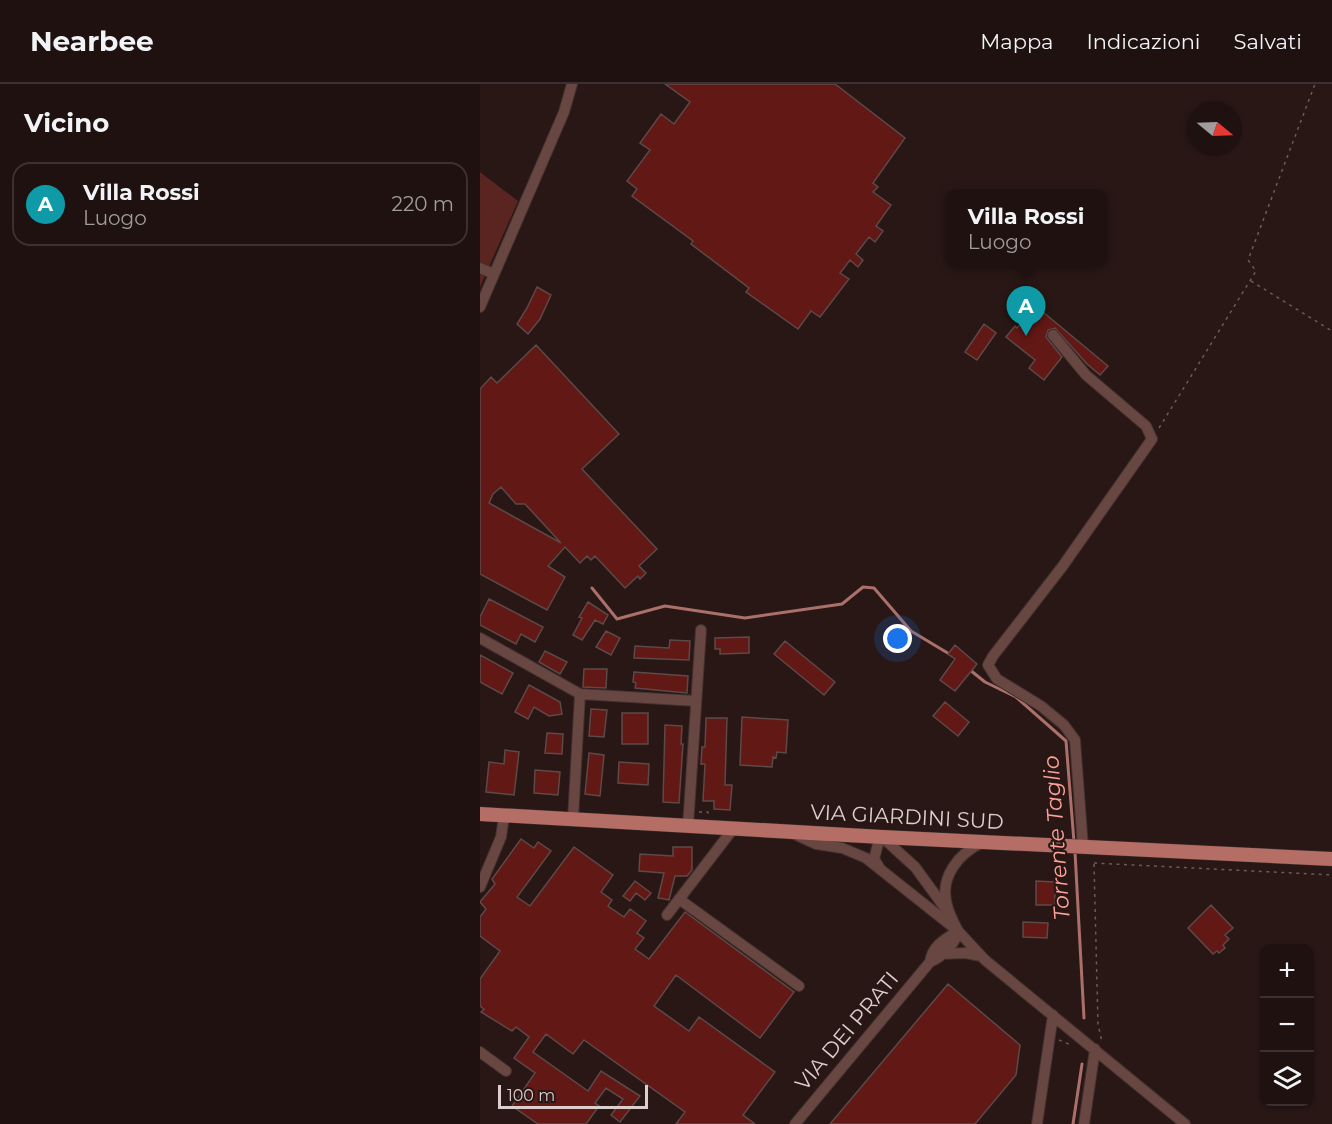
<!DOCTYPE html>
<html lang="it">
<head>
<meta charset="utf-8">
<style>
  :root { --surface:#1e1110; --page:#2b1f1e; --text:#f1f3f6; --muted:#a19d9f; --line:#3c3130; --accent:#f59c92 }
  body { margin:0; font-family:Montserrat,sans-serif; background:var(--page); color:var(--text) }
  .controls { position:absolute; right:18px; bottom:18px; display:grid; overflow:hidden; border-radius:12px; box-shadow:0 2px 4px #0004 }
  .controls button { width:54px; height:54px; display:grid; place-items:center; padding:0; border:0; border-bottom:2px solid var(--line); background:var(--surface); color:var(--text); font:30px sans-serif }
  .compass { position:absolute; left:708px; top:18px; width:54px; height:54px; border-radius:50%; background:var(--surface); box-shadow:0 2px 4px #0004; rotate:109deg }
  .scale { position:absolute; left:18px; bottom:15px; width:150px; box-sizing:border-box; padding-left:6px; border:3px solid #dbcecd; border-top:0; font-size:16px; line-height:21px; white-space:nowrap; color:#dbcecd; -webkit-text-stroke:4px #281715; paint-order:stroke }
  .you { position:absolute; left:418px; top:555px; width:21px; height:21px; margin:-15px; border:4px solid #fff; border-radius:50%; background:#1a73e8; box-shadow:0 0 0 9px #1a73e833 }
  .badge { display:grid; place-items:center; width:39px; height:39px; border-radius:50%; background:var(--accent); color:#fff; font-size:20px; font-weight:700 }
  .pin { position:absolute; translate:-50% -50px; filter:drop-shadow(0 2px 3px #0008) }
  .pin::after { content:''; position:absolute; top:32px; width:21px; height:18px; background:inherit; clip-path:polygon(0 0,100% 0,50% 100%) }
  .popup { position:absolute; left:465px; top:105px; width:162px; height:78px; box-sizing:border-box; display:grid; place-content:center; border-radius:12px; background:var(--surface); filter:drop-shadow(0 2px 4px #0005); font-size:20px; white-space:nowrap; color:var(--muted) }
  .popup b { font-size:22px; color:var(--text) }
  .popup::after { content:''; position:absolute; left:50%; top:100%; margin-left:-12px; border:12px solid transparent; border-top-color:var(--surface) }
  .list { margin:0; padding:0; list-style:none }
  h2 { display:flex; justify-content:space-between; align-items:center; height:78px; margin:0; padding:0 24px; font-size:26px }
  h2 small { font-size:20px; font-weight:400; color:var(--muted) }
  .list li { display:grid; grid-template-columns:39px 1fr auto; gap:18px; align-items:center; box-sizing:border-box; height:84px; margin:0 12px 12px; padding:0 12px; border:2px solid var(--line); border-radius:18px }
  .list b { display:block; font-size:22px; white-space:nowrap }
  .list p { margin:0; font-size:20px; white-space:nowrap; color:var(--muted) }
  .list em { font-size:20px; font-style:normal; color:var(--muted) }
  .icon { flex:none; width:33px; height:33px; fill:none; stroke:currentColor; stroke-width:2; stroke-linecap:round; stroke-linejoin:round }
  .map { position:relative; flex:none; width:852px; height:1040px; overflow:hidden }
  header { display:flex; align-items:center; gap:36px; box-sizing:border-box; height:84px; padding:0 30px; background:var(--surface); border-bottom:2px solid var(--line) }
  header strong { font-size:28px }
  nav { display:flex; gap:33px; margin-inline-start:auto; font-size:21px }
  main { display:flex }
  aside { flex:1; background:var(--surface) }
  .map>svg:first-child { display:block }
  .green { fill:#5a2521 }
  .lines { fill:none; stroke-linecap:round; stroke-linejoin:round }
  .stream { stroke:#ab706a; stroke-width:3 }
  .building { fill:#621815; stroke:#5d4947; stroke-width:1.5; fill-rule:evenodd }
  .minor-casing { stroke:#41312f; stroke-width:12 }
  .major-casing { stroke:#41312f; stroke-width:15 }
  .path { stroke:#6b5b59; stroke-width:1.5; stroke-dasharray:3 4.5; stroke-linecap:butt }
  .minor { stroke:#684641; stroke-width:10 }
  .major { stroke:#b46e66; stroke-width:14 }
  .labels { text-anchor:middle; stroke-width:4.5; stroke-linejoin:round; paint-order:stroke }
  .street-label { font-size:21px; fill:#dbcecd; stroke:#281715 }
  .water-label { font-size:22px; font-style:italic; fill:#fda298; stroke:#281715 }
</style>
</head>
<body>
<header>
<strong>Nearbee</strong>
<nav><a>Mappa</a><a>Indicazioni</a><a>Salvati</a></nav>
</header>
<main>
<aside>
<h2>Vicino<small></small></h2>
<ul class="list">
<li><span class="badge" style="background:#0f9aa8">A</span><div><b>Villa Rossi</b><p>Luogo</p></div><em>220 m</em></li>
</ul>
</aside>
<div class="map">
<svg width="852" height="1040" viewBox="0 0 852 1040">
  <rect width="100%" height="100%" fill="#281715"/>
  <path class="green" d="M0,88l38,29 -38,86z"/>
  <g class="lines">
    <path class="stream" d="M112,504l25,31 48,-13 80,12 97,-14 21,-17 11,1 37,43 40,24
      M490,586l15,12 31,15 50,44 8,101
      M595,768l9,166
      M593,1040l9,-60"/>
  </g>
  <path class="building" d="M185,0h170l70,54 -32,45 5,4 -5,5 18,13 -15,21 7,5 -8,11 -6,-5 -13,17 7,6 -5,7 -8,-7 -10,13 9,6 -29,38 -9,-6 -13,18 -52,-37 3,-4 -58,-44 2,-3 -61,-45 5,-7 -10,-8 23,-31 -10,-7 21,-29 13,10 16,-22z
    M57,203l14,8 -11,24 -12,15 -11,-10 10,-16z
    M563,228l65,54 -8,9 -13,-11 -32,-36 -7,2 -2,7 16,20 -18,23 -15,-12 6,-8 -29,-23 9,-11 2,2 8,-10 8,6z
    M504,240l12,9 -19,27 -12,-8z
    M56,261l83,89 -37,35 75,80 -18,17 7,7 -6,6 -2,-3 -13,12 -30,-32 -4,4 -4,-4 -7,7 -15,-16 -17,19 17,11 -18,33 -67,-36v-185l11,-12 6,6zM21,403l15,17h9l36,39 -72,-40 4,-9z
    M9,515l54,28 -8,15 -14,-8 -5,10 -36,-19v-8z
    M108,518l20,13 -5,9 -8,-4 -13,20 -9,-5 9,-17 -3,-1z
    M126,547l14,7 -9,17 -15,-8z
    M269,553v16l-29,1v-5h-5v-11z
    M190,556l20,1 -1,19 -55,-2 1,-12 34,2z
    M305,557l50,41 -11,13 -50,-41z
    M475,561l22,19 -22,27 -15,-11 15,-21 -7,-5z
    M65,567l22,11 -7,12 -21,-12z
    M0,571l33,18 -11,21 -22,-12z
    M104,585h23l-1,19 -23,-1z
    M154,588l54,4 -1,17 -52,-5 1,-5 -3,-1z
    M49,601l31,17 2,12 -13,2 -15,-9 -6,12 -13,-7z
    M465,618l24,20 -11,14 -25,-20z
    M111,625l16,1 -3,27 -15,-1z
    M142,629h26v31h-26z
    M262,633l46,3 -2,33 -9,-1 -1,6 -3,-1 -1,10 -32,-2z
    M226,634h21l-2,67h7l-2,25 -16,-1v-8h-11l2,-37h-4l1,-17h3z
    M185,641l17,1 -1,18h2l-4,59 -16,-1z
    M67,649l16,1 -1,20 -17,-1z
    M25,666l14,2 -5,43 -28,-3 3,-30 15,2z
    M109,669l15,2 -4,41 -15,-2z
    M139,678l30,2 -1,21 -30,-2z
    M55,686l25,2 -2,23 -24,-2z
    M41,755l13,9 4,-6 13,9 -34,46 13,9 44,-59 39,28 -12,17 11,8 -4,6 16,11 6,-8 16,12 -9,12 7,5 -9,11 14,10 36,-47 109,80 -34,46 -84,-63 -22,31 35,25 10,-14 76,55 -32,43 12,9h-79l9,-12 -101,-72 -11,14 -27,-20 -13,18 55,39 13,-20 39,25 -20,26 -9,-7 12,-16 -17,-11 -11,15 4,3 -13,18h-48l-26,-18 23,-33 -21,-15 15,-21 -13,-10 -4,4 -31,-19 3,-3 -4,-3v-27l20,-28 -20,-15v-19l6,-8 -6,-7 15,-18 -3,-5z
    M193,763h19v23l-5,6h-12l-6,24 -11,-2 6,-25 -25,-2 1,-17 33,2z
    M155,797l16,12 -6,7 -9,-7 -6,8 -7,-5z
    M556,797l19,1v23h-19z
    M731,821l22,23 -8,7 4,4 -6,6 2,3 -6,5 -2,-2 -4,3 -25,-26z
    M543,838l25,1 -1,15 -24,-1z
    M468,900l72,61 -4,30 -41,49h-145z"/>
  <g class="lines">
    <g class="minor-casing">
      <path id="minor" d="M0,184l14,6
        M0,223l84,-195 8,-28
        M573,251l33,40 60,51 6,13 -90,128 -69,89 -5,9 9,14 44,27 23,19 11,15 8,107
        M0,554l100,56 116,7
        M93,735l7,-125
        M208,742l13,-196
        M312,749l24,11 26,4 24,10 92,73 27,29 200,164
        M399,783l-5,-8 4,-15 4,-7 33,30 30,41
        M0,803l21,-50 3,-21
        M199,815l120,87
        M187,831l66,-86
        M463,870l22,-1 16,3
        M450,878c2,-16 15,-23 28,-31
        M0,968l26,19
        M315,1040l135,-162c12,-5 25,-17 28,-31 -4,-8 -9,-17 -11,-26 -8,-28 12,-52 36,-63
        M557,1040l16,-109
        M604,1040l11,-75"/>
    </g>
    <g class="major-casing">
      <path id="major" d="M0,730l402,23 450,22"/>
    </g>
    <path class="path" d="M771,197l81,50
      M679,344l97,-157 -8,-11 67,-176
      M219,728h9v2
      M614,779l238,12
      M614,780l4,160 4,18
      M579,956l12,5"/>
    <use href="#minor" class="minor"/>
    <use href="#major" class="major"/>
  </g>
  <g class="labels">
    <g class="street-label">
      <text transform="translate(427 733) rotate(3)" y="7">VIA GIARDINI SUD</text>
      <text transform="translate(367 947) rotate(-50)" y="7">VIA DEI PRATI</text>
    </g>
    <g class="water-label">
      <text transform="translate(576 754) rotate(-94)" y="8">Torrente Taglio</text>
    </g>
  </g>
</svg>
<div class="controls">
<button>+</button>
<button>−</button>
<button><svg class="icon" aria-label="layers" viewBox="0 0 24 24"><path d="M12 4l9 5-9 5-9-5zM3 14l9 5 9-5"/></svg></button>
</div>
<svg class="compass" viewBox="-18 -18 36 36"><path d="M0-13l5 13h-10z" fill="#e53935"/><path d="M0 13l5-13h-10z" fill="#a19d9f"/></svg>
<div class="scale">100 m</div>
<div class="you"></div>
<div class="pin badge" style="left:546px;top:252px;background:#0f9aa8">A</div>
<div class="popup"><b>Villa Rossi</b>Luogo</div>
</div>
</main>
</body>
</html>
